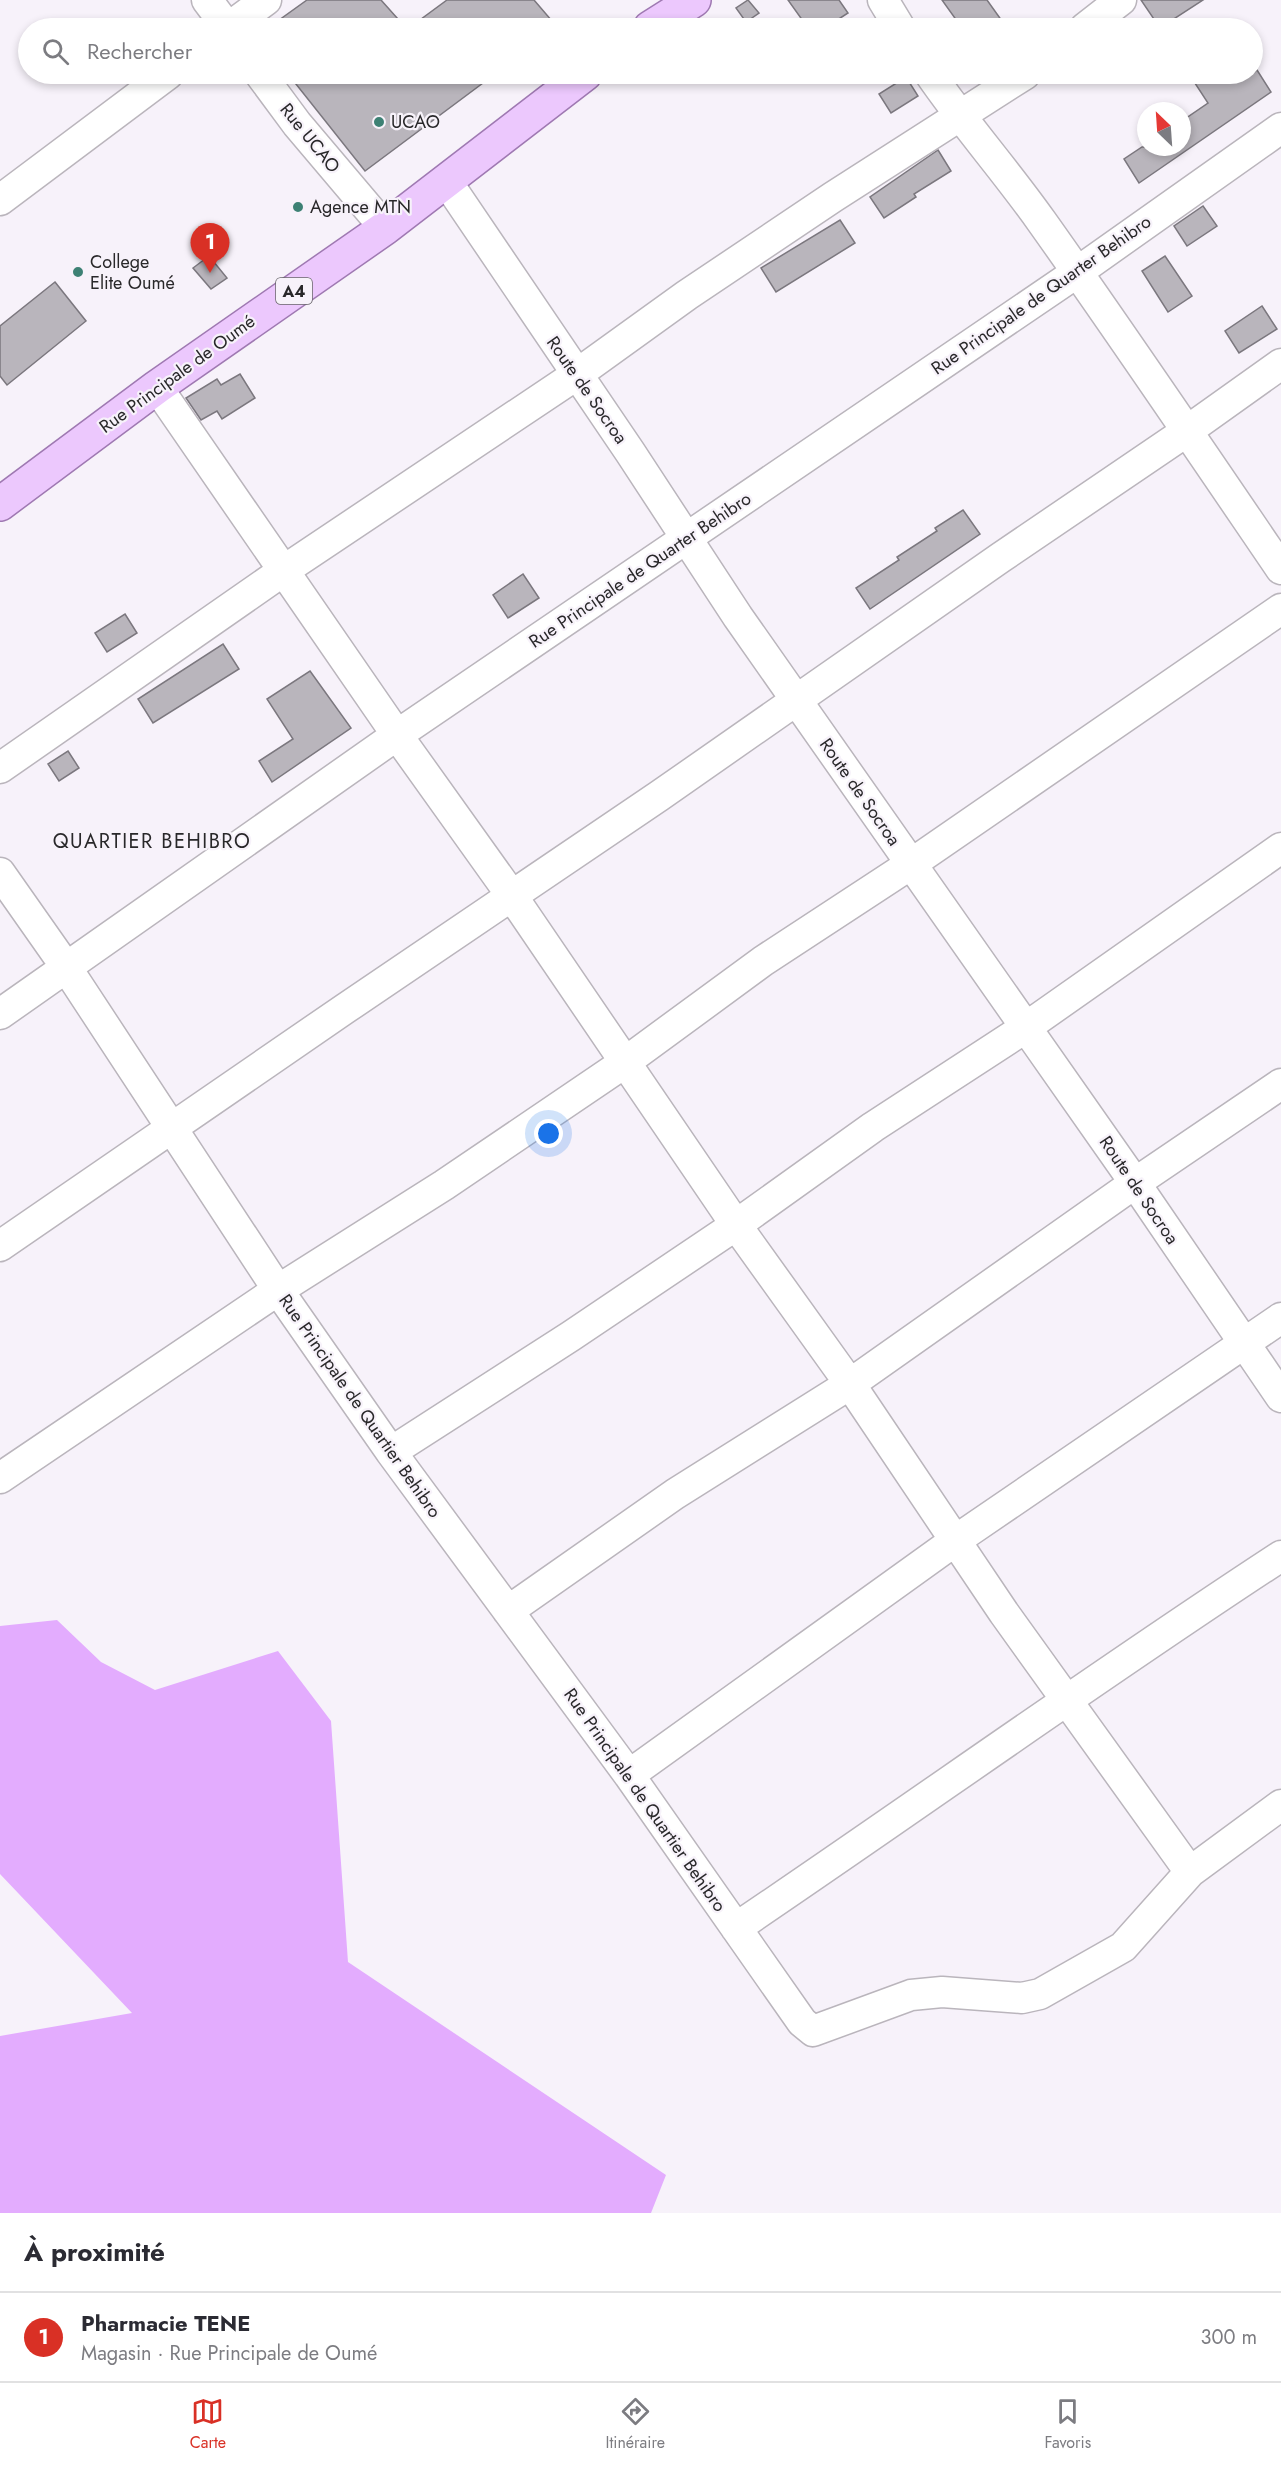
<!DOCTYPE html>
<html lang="fr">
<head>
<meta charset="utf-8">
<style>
  :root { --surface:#fff; --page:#f2f2f3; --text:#2b2b33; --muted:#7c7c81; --line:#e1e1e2; --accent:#d93025 }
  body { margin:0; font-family:Jost,sans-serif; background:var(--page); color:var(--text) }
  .compass { position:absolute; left:1137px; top:102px; width:54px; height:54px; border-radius:50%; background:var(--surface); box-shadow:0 3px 9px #0003; rotate:335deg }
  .you { position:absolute; left:549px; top:1134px; width:21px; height:21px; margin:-15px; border:4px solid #fff; border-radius:50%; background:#1a73e8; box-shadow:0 0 0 9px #1a73e833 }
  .badge { display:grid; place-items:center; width:39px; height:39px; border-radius:50%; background:var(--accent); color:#fff; font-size:20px; font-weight:700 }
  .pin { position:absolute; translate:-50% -50px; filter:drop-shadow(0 2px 3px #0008) }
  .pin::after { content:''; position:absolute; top:32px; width:21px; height:18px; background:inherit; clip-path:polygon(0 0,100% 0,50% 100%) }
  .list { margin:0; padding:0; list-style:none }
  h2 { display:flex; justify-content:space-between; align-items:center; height:78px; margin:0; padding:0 24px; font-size:26px }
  h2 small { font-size:20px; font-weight:400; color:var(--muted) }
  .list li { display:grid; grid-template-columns:39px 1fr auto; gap:18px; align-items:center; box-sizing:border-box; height:90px; padding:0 24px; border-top:2px solid var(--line) }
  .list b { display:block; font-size:22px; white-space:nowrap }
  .list p { margin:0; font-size:20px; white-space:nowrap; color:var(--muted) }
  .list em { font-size:20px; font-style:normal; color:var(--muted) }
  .icon { flex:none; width:33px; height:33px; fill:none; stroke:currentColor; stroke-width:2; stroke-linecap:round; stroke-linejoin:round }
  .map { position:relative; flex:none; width:1281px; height:2213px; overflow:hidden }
  .search { position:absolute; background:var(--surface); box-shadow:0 3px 9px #0003; left:18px; right:18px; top:18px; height:66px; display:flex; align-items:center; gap:15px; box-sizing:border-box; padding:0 21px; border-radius:33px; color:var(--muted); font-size:22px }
  .sheet { height:168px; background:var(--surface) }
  nav { display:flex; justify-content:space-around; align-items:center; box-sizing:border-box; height:84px; border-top:2px solid var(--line); background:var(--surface); font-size:16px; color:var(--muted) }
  nav a { display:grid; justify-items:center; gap:3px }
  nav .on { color:var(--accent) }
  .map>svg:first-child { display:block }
  .forest { fill:#e3acfe }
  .building { fill:#b9b5bc; stroke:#7b777e; stroke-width:1.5 }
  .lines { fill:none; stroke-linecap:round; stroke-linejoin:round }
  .minor-casing { stroke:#bab5bc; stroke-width:33 }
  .major-casing { stroke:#9f79b2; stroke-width:36 }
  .minor { stroke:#fff; stroke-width:30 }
  .major { stroke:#ecc8fd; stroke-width:33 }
  .poi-dot { fill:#3d8174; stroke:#f7f2fa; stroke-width:2 }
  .labels { text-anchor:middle; stroke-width:4.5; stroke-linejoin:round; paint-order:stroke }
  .shield { fill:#f7f2fa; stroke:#676568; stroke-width:1.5 }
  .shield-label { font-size:16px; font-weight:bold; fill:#29282a }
  .poi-label { font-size:18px; fill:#29282a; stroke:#f7f2fa; text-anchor:start }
  .street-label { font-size:18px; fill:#29282a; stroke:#f7f2fa }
  .neighbourhood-label { font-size:20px; letter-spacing:1.5px; fill:#29282a; stroke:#f7f2fa }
</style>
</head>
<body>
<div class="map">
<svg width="1281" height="2213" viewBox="0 0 1281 2213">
  <rect width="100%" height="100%" fill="#f7f2fa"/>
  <path class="forest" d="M57,1620l44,42 54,28 123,-39 53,70 17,241 318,213 -15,38h-651v-177l132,-23 -132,-139v-248z"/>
  <path class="building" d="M307,0h74l25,28h-138z
    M447,0h87l24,28h-149z
    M748,0l11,13 -13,9 -10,-14z
    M788,0h51l9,13 -23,15h-17z
    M942,0h45l20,28h-45z
    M1141,0h62l-43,28z
    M1257,70l14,22 -132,91 -15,-24 18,-12h40v-26l26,-18 -19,-29h63z
    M288,74h207l-130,97z
    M906,77l12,19 -27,17 -12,-19z
    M938,150l13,21 -37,23 2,3 -32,21 -14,-21z
    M1203,206l14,20 -30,20 -13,-20z
    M840,220l15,23 -79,49 -15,-24z
    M209,256l18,22 -16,11 -18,-21z
    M1165,256l27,40 -24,16 -26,-41z
    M55,282l31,39 -79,64 -7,-9v-50z
    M1262,306l15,23 -38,24 -14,-22z
    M240,374l15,24 -33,21 -5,-8 -16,9 -15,-22 31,-19 4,6z
    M963,510l17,24 -110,75 -14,-21 43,-28 -2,-3 40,-26 -2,-3z
    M523,574l16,24 -31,20 -15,-23z
    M125,614l12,19 -30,19 -12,-19z
    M223,644l16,25 -86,54 -15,-24z
    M310,671l41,57 -79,54 -13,-21 34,-22 -26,-40z
    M68,751l11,17 -20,13 -11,-17z"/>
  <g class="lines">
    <g class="minor-casing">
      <path id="minor" d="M207,0l21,28
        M883,0l17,28
        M228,28l38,-28
        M1085,28l36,-28
        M260,74l37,50 88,104
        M930,74c35,51 76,97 112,148 81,114 160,231 239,347
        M447,182l183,270 108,165 397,566 146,214
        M0,200l168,-126
        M157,387l240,348 115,161 224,329 114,159 285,-201 146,-99
        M0,768l283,-197 293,-196 111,-80 146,-98 192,-123
        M0,873l66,94 212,323 113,162 238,323 173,247 11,9 98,-36 31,-3 80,6 18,-4 83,-47 67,-75 91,-67
        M0,1014l397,-279 679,-462 205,-145
        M0,1246l346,-238 313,-212 341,-238 187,-127 94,-67
        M391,1452l180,-116 165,-111 137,-98 152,-99 256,-180
        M0,1478l278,-188 166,-105 180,-122 139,-102 148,-97 370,-255
        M508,1611l167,-117 175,-110 154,229 186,259
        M629,1775l327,-235 325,-222
        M736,1928c182,-123 361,-252 545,-372"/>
    </g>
    <g class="major-casing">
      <path id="major" d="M650,28l44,-28
        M0,504l157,-117 228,-159 200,-154"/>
    </g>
    <use href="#minor" class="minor"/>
    <use href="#major" class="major"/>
  </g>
  <g class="poi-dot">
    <circle cx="379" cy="122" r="6"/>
    <circle cx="298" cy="207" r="6"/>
    <circle cx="78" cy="272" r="6"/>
  </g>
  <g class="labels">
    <rect class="shield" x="276" y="278" width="36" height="26" rx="4.5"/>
    <g class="shield-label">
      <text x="294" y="297">A4</text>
    </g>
    <g class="poi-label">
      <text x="391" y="128">UCAO</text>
      <text x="310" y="213">Agence MTN</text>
      <text x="90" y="268">College<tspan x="90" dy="21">Elite Oumé</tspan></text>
    </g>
    <g class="street-label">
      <text transform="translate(310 138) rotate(51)" y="6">Rue UCAO</text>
      <text transform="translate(1041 295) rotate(-35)" y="6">Rue Principale de Quarter Behibro</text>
      <text transform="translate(177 374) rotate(-36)" y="6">Rue Principale de Oumé</text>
      <text transform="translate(587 390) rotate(55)" y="6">Route de Socroa</text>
      <text transform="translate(640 570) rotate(-34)" y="6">Rue Principale de Quarter Behibro</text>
      <text transform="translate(860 792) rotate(55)" y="6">Route de Socroa</text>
      <text transform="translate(1139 1190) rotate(56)" y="6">Route de Socroa</text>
      <text transform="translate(360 1406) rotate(55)" y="6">Rue Principale de Quartier Behibro</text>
      <text transform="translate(645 1800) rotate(55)" y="6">Rue Principale de Quartier Behibro</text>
    </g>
    <g class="neighbourhood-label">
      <text x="152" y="848">QUARTIER BEHIBRO</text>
    </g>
  </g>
</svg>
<svg class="compass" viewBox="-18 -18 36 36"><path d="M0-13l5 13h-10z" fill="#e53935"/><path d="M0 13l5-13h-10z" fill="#7c7c81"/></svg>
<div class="you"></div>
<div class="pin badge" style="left:210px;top:273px">1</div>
<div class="search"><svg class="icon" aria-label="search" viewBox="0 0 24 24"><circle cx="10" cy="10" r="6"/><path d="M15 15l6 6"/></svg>Rechercher</div>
</div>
<section class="sheet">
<h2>À proximité<small></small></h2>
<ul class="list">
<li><span class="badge">1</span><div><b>Pharmacie TENE</b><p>Magasin · Rue Principale de Oumé</p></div><em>300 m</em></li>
</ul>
</section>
<nav>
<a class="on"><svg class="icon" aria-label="map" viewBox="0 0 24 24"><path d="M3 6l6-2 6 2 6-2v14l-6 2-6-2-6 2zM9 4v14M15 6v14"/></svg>Carte</a>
<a><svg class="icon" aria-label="directions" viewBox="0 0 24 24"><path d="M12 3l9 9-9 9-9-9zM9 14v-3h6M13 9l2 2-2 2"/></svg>Itinéraire</a>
<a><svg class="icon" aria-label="saved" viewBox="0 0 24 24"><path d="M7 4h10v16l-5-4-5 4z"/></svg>Favoris</a>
</nav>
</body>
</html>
